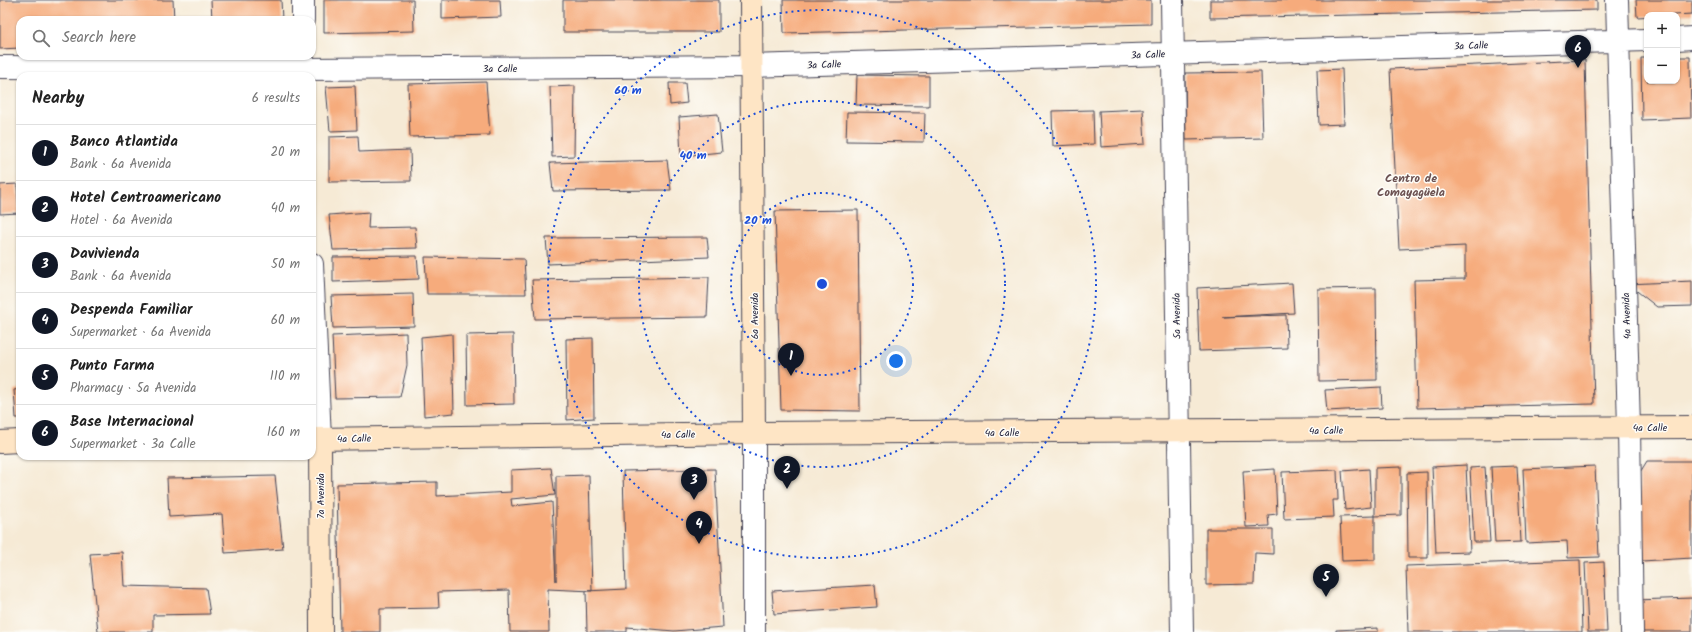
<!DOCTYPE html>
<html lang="en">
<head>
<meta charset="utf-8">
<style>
  :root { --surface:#fff; --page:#f6f6f6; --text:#222; --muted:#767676; --line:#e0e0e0; --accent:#111827 }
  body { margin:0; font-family:Kalam,sans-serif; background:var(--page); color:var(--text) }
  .controls { position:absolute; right:12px; top:12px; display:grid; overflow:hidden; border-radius:8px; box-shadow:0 1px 3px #0004 }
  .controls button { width:36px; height:36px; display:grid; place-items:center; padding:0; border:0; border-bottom:1px solid var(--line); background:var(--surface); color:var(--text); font:20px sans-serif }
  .you { position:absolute; left:896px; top:361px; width:14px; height:14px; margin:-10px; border:3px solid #fff; border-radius:50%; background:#1a73e8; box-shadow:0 0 0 6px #1a73e833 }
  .badge { display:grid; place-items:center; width:26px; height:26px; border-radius:50%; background:var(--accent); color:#fff; font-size:13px; font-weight:700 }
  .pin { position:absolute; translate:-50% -33px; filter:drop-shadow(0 1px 2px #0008) }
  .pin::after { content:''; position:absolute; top:21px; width:14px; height:12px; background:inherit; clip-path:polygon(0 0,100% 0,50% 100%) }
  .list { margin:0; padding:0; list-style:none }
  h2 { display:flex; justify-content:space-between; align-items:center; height:52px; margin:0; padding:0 16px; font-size:17px }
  h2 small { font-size:13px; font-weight:400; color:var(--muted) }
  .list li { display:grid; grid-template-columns:26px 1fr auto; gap:12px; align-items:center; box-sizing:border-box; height:56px; padding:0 16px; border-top:1px solid var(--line) }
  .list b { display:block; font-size:15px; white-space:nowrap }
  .list p { margin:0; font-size:13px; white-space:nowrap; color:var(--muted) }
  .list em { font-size:13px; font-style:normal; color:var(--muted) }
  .icon { flex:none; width:22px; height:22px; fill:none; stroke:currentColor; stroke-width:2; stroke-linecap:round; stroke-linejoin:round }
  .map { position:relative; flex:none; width:1692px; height:632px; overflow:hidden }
  .search { position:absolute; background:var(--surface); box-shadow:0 1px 3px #0004; left:16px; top:16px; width:300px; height:44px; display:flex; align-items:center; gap:10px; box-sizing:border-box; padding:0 14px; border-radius:12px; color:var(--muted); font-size:15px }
  .panel { position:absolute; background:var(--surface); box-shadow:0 1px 3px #0004; left:16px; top:72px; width:300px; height:388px; border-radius:12px }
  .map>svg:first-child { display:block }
  .building { fill:#f6ab7c }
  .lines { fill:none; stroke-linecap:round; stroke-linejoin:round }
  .street-casing { stroke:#424052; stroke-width:24 }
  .secondary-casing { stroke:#424052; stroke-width:24 }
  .street { stroke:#fff; stroke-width:22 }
  .secondary { stroke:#fee5c5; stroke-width:22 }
  .ring { fill:none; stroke:#1d4ed8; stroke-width:2; stroke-dasharray:2 4 }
  .labels { text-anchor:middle; stroke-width:3; stroke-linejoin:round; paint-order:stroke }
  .street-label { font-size:10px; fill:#22223b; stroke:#fdfcf7 }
  .quarter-label { font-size:12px; font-weight:bold; fill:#6c5252; stroke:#fdfcf7 }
  .centre { fill:#1d4ed8; stroke:#fdfcf7; stroke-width:2 }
  .ring-label { font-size:12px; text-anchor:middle; font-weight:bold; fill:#1d4ed8; stroke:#fdfcf7; stroke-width:3; stroke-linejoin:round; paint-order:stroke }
</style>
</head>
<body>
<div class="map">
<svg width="1692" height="632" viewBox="0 0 1692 632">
  <rect width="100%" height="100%" fill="#fdfcf7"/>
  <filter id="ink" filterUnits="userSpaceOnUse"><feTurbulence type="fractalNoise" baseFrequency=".025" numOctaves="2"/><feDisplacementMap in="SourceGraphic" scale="8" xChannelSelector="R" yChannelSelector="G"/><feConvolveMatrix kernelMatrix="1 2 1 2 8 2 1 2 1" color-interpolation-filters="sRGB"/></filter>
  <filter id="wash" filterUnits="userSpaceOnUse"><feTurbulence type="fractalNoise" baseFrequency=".012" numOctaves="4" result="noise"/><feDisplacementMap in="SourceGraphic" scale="16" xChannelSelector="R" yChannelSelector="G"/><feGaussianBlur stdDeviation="0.9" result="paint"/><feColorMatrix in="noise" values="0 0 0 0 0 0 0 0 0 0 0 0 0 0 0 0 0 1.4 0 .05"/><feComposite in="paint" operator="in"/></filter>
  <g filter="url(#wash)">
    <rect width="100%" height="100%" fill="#f6ead5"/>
    <g id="blocks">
      <path class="building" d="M0,0h173l1,20h-154v28l-20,1z
        M211,0h70l1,20h-70z
        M324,0h89l1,31 -90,2z
        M442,0h58l1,17 -59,2z
        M563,0h156v32h-156z
        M783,0h368v24l-367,9z
        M1210,0h387v10l-387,8z
        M1636,0h56v14l-55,3z
        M1677,57h13l1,61 -49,2 -1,-62h6v23h30z
        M1585,60l9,344 -177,4 -3,-128 51,-1v-33l-66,3 -9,-180z
        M1342,69l2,55 -25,1 -2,-55z
        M1261,72l2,66 -77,2 -1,-67z
        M857,75l72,1v30l-73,-1z
        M486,82l4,53 -80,2 -2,-53z
        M669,83h16l2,20 -17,2z
        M355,86l2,44 -27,1 -4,-44z
        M575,86l-1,70 -22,1 -2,-70z
        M1143,109l2,35 -44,3 -2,-36z
        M1093,110l1,34 -41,2 -1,-35z
        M847,112l78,1 -1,29 -78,-1z
        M718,114l4,38 -41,4 -2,-39z
        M358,136l1,16 51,-2 1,31 -82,1v-45z
        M667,160l4,30 -118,1 -3,-28z
        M17,184l2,29 -19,1v-29z
        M858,210l2,201 -79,-1 -6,-199z
        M369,212l-1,16 47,-1 2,21 -84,2 -4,-35z
        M707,237l2,20 -161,7 -2,-26z
        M417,256l2,23 -86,3v-25z
        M425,257l99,2 2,35h-99z
        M709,277l-2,40 -172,2 -3,-39z
        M1692,281v25l-35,1 -29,-23z
        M1292,283l2,30 -72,4 64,-2 1,33 -88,3 -2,-63z
        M1376,288l1,92 -58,1 -1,-92z
        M413,294l1,32 -81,2 -2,-32z
        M406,333l1,32 -7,32 -65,1 -3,-62z
        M452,334l2,79 -30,3 -3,-79z
        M513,334l1,70 -47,1 -1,-70z
        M593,338l1,80 -27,2 -1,-81z
        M1381,387l1,21 -55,3 -2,-21z
        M20,389v29h-4l-2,-28z
        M1647,461h45v97l-50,3 -3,-87z
        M1466,465l4,87 -34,1 -4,-86z
        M1517,466l4,76 -26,1 -4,-76z
        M1595,466l4,91 -31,1 -1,-17 -41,2 -3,-74z
        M1401,467v48l-26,1v44l-33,1 -2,-44 35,-1v-48z
        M1485,467l5,75h-16l-4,-74z
        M551,468l4,27 -44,4 1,7 40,-4 4,79v-105l33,-1 3,116 -44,-2 1,43h-39l-1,-42 -71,2 1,16 -59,1v23h-40l-3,-148 100,-2v14l74,-4v-22z
        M715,469l8,158 -49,4 -47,-4v5h-40l-1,-41 40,-2 -3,-118z
        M1275,469l2,45 -9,1 1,11 -23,1 -3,-56z
        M1369,469l2,38 -26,3 -3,-39z
        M1337,470l1,30h-5l1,17 -50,2 -2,-47z
        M1427,472l1,86h-20l-1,-85z
        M275,476l8,73 -58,4 -3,-39 -53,3 -2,-39z
        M1206,529h67v25l-18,-1 -1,31 -48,1z
        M122,552l2,34 82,2 4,26 -57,1v17h-55l-8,-78z
        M1580,560l2,72h-174l-2,-66z
        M1604,562l3,70h-19l-3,-69z
        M875,585l2,22 -103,7 -2,-23z
        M1692,598v34h-55l-1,-32z
        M1378,628v4h-42v-2z"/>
    </g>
  </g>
  <g filter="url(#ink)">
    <use href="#blocks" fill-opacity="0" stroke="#424052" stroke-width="1"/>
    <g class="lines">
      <g class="street-casing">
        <path id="street" d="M1172,0l10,632
          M1617,0l12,427 3,205
          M303,20v-20
          M1677,39l15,-1
          M0,67l303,2 449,-3 895,-26
          M312,264l8,175
          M754,433v199"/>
      </g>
      <g class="secondary-casing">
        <path id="secondary" d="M751,0l3,433
          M312,439l442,-6 938,-6
          M320,439l1,193
          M0,442l20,-1"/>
      </g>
      <use href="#street" class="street"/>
      <use href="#secondary" class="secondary"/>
    </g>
  </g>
  <g class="ring">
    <circle cx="822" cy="284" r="91"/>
    <circle cx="822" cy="284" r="183"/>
    <circle cx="822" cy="284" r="274"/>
  </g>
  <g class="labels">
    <g class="street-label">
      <text transform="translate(1471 45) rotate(-2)" y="4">3a Calle</text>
      <text transform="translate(1148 54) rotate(-2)" y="4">3a Calle</text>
      <text transform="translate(824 64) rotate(-2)" y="4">3a Calle</text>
      <text x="500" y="72">3a Calle</text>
      <text transform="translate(754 316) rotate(-90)" y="4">6a Avenida</text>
      <text transform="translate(1176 316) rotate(-91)" y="4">5a Avenida</text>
      <text transform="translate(1626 316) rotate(-92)" y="4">4a Avenida</text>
      <text x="1650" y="431">4a Calle</text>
      <text transform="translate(1326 430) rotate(-1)" y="4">4a Calle</text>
      <text x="1002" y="436">4a Calle</text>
      <text transform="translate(678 434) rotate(-1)" y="4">4a Calle</text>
      <text transform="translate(354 438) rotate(-1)" y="4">4a Calle</text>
      <text transform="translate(320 496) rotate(-90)" y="4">7a Avenida</text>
    </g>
    <g class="quarter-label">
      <text x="1411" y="182">Centro de<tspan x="1411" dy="14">Comayagüela</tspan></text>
    </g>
  </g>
  <circle cx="822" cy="284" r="6" class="centre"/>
  <g class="ring-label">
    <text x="628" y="94">60 m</text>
    <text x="693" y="159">40 m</text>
    <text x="758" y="224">20 m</text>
  </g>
</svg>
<div class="controls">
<button>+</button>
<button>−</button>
</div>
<div class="you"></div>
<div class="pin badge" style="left:791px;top:376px">1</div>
<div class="pin badge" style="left:787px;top:489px">2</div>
<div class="pin badge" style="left:694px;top:500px">3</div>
<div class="pin badge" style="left:699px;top:544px">4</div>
<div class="pin badge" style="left:1326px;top:597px">5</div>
<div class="pin badge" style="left:1578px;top:68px">6</div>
<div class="search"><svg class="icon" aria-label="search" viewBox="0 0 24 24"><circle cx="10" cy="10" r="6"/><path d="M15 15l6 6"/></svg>Search here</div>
<section class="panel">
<h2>Nearby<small>6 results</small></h2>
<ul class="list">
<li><span class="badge">1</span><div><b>Banco Atlantida</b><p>Bank · 6a Avenida</p></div><em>20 m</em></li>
<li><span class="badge">2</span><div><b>Hotel Centroamericano</b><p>Hotel · 6a Avenida</p></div><em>40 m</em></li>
<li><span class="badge">3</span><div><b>Davivienda</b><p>Bank · 6a Avenida</p></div><em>50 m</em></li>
<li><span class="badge">4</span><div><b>Despenda Familiar</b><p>Supermarket · 6a Avenida</p></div><em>60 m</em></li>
<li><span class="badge">5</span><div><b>Punto Farma</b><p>Pharmacy · 5a Avenida</p></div><em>110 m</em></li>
<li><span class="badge">6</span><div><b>Base Internacional</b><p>Supermarket · 3a Calle</p></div><em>160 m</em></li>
</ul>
</section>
</div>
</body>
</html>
